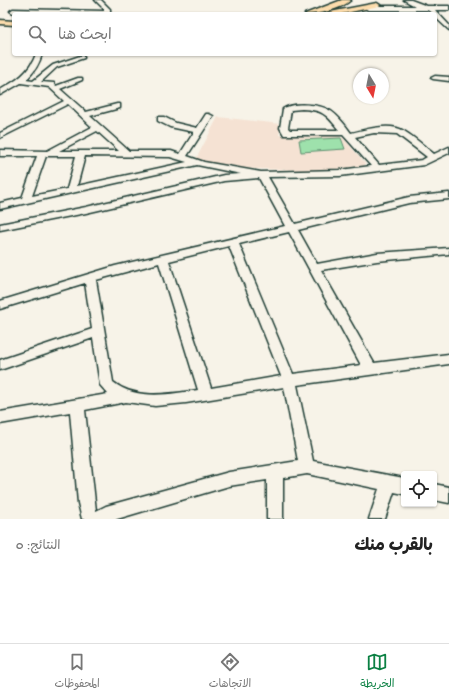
<!DOCTYPE html>
<html lang="ar">
<head>
<meta charset="utf-8">
<style>
  :root { --surface:#fff; --page:#f2f2f2; --text:#222; --muted:#767676; --line:#e0e0e0; --accent:#0b8043 }
  body { margin:0; font-family:"Gochi Hand","Playpen Sans Arabic",sans-serif; background:var(--page); color:var(--text); direction:rtl }
  .controls { position:absolute; right:12px; bottom:12px; display:grid; overflow:hidden; border-radius:4px; box-shadow:0 1px 3px #0004 }
  .controls button { width:36px; height:36px; display:grid; place-items:center; padding:0; border:0; border-bottom:1px solid var(--line); background:var(--surface); color:var(--text); font:20px sans-serif }
  .compass { position:absolute; left:353px; top:68px; width:36px; height:36px; border-radius:50%; background:var(--surface); box-shadow:0 1px 3px #0004; rotate:170deg }
  .list { margin:0; padding:0; list-style:none }
  h2 { display:flex; justify-content:space-between; align-items:center; height:52px; margin:0; padding:0 16px; font-size:17px }
  h2 small { font-size:13px; font-weight:400; color:var(--muted) }
  .icon { flex:none; width:22px; height:22px; fill:none; stroke:currentColor; stroke-width:2; stroke-linecap:round; stroke-linejoin:round }
  .map { position:relative; flex:none; width:449px; height:519px; overflow:hidden; direction:ltr }
  .search { position:absolute; background:var(--surface); box-shadow:0 1px 3px #0004; left:12px; right:12px; top:12px; height:44px; display:flex; align-items:center; gap:10px; box-sizing:border-box; padding:0 14px; border-radius:4px; color:var(--muted); font-size:15px }
  .sheet { height:124px; background:var(--surface) }
  nav { display:flex; justify-content:space-around; align-items:center; box-sizing:border-box; height:56px; border-top:1px solid var(--line); background:var(--surface); font-size:11px; color:var(--muted) }
  nav a { display:grid; justify-items:center; gap:2px }
  nav .on { color:var(--accent) }
  .map>svg:first-child { display:block }
  .built { fill:#f5e2d3 }
  .green { fill:#9ee1ac; stroke:#5e8f70 }
  .lines { fill:none; stroke-linecap:round; stroke-linejoin:round }
  .minor-casing { stroke:#1f3d34; stroke-width:3 }
  .major-casing { stroke:#1f3d34; stroke-width:3 }
  .minor { fill:#f7f3e8; fill-rule:evenodd }
  .major { fill:#fcdcac; fill-rule:evenodd }
</style>
</head>
<body>
<div class="map">
<svg width="449" height="519" viewBox="0 0 449 519">
  <rect width="100%" height="100%" fill="#f7f3e8"/>
  <filter id="ink" filterUnits="userSpaceOnUse"><feTurbulence type="fractalNoise" baseFrequency=".025" numOctaves="2"/><feDisplacementMap in="SourceGraphic" scale="8" xChannelSelector="R" yChannelSelector="G"/><feConvolveMatrix kernelMatrix="1 2 1 2 8 2 1 2 1" color-interpolation-filters="sRGB"/></filter>
  <g filter="url(#ink)">
    <path class="built" d="M218,117l63,7 -2,11 29,2 29,-2 6,3 22,25 -1,3 -40,5 -90,-3 -32,-6 -6,-3z"/>
    <path class="green" d="M341,138l4,11 -44,3 -2,-12z"/>
    <g class="lines">
      <g class="minor-casing">
        <path id="minor" d="M95,0h6l9,9v5l-97,-1 -3,-2 3,-2 91,2v-2z
          M404,0h7l16,6h22v4h-14l14,15v5l-14,-13v-3l-8,-4h-59l-3,-2 3,-2h47z
          M36,54h6c-3,11 -8,18 -16,26l7,1 20,-16 27,-9h4v2l-27,9 -16,15 13,1 2,3 22,-8h4v2l-22,9 26,23 31,-8h3v4l-30,8 39,35h42l9,3 14,-22 -24,-5 -12,-6v-4h6l12,6 21,5 9,-14h3l4,2 -26,40 17,6 57,10 79,-2 31,-4 -28,-31h-59l-4,-7 3,-19c9,-7 37,-5 46,1 8,4 17,16 22,23 15,-3 38,-11 53,-2 10,6 20,15 30,23l15,-7v6l-25,12 -84,11 -72,1 27,47 114,-27 40,-4v6l-40,4 -111,27 19,34 60,-11 72,-5v6l-72,7 -56,9 53,93 75,-9v10l-152,21 16,76 91,17v16l-10,-2 -9,27h-16l10,-30 -72,-15 -24,4v41h-16v-39l-38,6 -112,33h-35l-4,-16 -8,-91 -70,12v-12l108,-18 -8,-9 -7,-47 -93,32v-10l92,-31 -7,-46 -85,26v-8l115,-35 170,-40 -26,-48 -35,3 -138,32 -86,17v-6l86,-17 138,-32 17,-1 -44,-9 -197,44v-6l22,-5 15,-42h-37v-6l47,1 45,-24 -24,-23 -68,34v-5l64,-32 -15,-14 -28,-4 -21,12v-5c16,-9 30,-18 36,-36zM302,109c21,1 24,5 37,21h-49l-2,-2 3,-18zM97,131l22,20h-60zM374,133l23,1 30,23 -5,3 -43,5 -24,-28zM46,156h30l-9,33 -35,7zM85,156l85,1 17,5 -110,24zM289,232l72,133 -68,9 -54,-130zM229,246l52,130 -70,12 -42,-127zM159,263l39,127c-27,4 -62,11 -85,-8l-17,-102zM284,387l14,74 -69,11 -123,34 -10,5 -11,-101 41,-8 29,4 31,-3z
          M435,76l14,1v4l-16,-2 -2,-1z
          M434,484l15,3v16l-15,-3z"/>
      </g>
      <g class="major-casing">
        <path id="major" d="M342,0h9c-11,10 -31,14 -46,14z
          M377,3l3,2 -1,1 -38,8h-15l4,-2z
          M0,20l14,1v4l-14,-1z"/>
      </g>
      <use href="#minor" class="minor"/>
      <use href="#major" class="major"/>
    </g>
  </g>
</svg>
<div class="controls">
<button><svg class="icon" aria-label="locate" viewBox="0 0 24 24"><circle cx="12" cy="12" r="6"/><path d="M12 2v4M12 18v4M2 12h4M18 12h4"/></svg></button>
</div>
<svg class="compass" viewBox="-18 -18 36 36"><path d="M0-13l5 13h-10z" fill="#e53935"/><path d="M0 13l5-13h-10z" fill="#767676"/></svg>
<div class="search"><svg class="icon" aria-label="search" viewBox="0 0 24 24"><circle cx="10" cy="10" r="6"/><path d="M15 15l6 6"/></svg>ابحث هنا</div>
</div>
<section class="sheet">
<h2>بالقرب منك<small>النتائج: 0</small></h2>
<ul class="list">
</ul>
</section>
<nav>
<a class="on"><svg class="icon" aria-label="map" viewBox="0 0 24 24"><path d="M3 6l6-2 6 2 6-2v14l-6 2-6-2-6 2zM9 4v14M15 6v14"/></svg>الخريطة</a>
<a><svg class="icon" aria-label="directions" viewBox="0 0 24 24"><path d="M12 3l9 9-9 9-9-9zM9 14v-3h6M13 9l2 2-2 2"/></svg>الاتجاهات</a>
<a><svg class="icon" aria-label="saved" viewBox="0 0 24 24"><path d="M7 4h10v16l-5-4-5 4z"/></svg>المحفوظات</a>
</nav>
</body>
</html>
